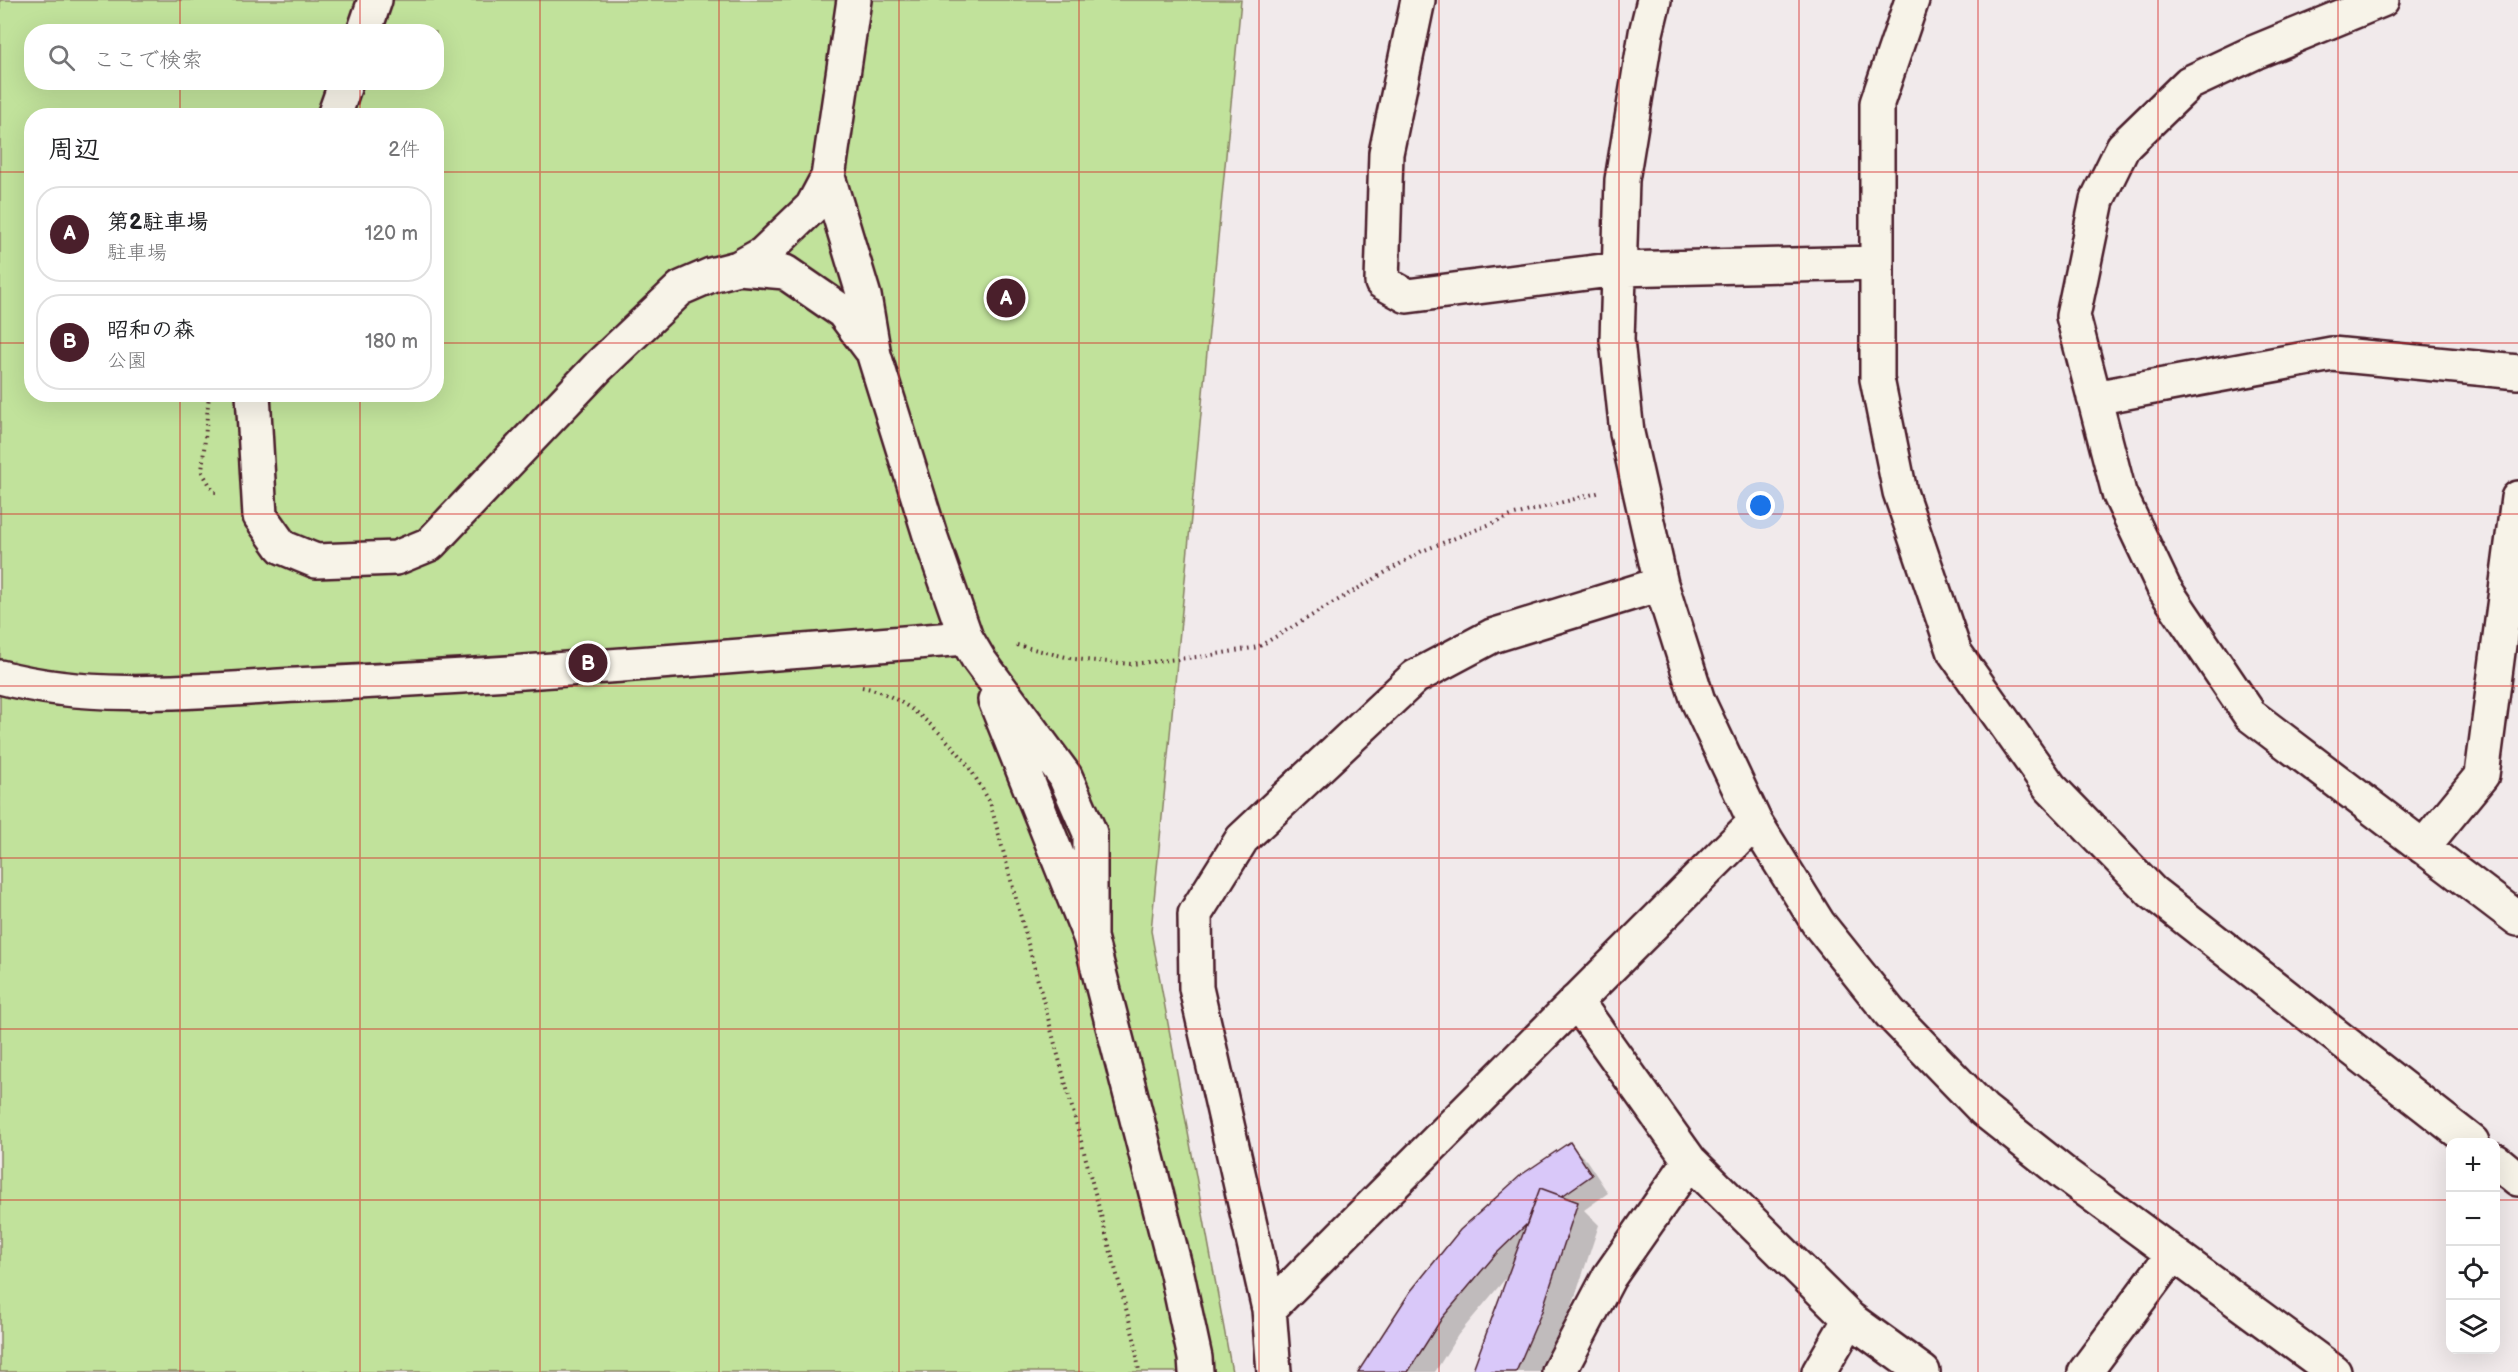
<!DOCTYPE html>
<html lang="ja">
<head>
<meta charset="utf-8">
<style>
  :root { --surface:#fff; --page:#f6f6f6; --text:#202124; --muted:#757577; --line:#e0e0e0; --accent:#4a1f2b }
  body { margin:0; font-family:"Balsamiq Sans","Klee One",sans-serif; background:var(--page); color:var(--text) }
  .controls { position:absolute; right:18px; bottom:18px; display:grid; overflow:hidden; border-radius:12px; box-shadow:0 6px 24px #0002 }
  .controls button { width:54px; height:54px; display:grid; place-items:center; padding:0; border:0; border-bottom:2px solid var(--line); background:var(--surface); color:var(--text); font:30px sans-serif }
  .you { position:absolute; left:1761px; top:506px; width:21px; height:21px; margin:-15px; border:4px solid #fff; border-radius:50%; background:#1a73e8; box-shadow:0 0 0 9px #1a73e833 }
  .badge { display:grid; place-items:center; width:39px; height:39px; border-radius:50%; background:var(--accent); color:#fff; font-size:20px; font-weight:700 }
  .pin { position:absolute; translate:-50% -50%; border:3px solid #fff; box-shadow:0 2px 6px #0006 }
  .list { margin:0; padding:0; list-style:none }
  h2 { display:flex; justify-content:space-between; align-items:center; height:78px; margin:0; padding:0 24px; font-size:26px }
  h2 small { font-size:20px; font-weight:400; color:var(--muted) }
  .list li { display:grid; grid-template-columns:39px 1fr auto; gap:18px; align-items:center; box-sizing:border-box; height:96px; margin:0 12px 12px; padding:0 12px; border:2px solid var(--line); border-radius:24px }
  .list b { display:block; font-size:22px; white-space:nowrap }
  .list p { margin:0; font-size:20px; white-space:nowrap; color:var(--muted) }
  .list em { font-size:20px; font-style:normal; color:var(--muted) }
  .icon { flex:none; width:33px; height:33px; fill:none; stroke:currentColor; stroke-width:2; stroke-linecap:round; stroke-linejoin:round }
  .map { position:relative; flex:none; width:2518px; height:1372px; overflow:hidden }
  .search { position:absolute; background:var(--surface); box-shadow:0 6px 24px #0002; left:24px; top:24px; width:420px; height:66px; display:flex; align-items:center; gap:15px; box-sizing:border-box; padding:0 21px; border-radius:24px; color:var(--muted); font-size:22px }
  .panel { position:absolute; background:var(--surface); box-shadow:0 6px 24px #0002; left:24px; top:108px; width:420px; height:294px; border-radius:24px }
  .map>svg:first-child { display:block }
  .green { fill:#c1e29b; stroke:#868063; stroke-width:1.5; fill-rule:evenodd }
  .shadow { fill:#0003 }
  .building { fill:#d9c8f9; stroke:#4a1f2b; stroke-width:1.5 }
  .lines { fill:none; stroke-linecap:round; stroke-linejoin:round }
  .minor-casing { stroke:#4a1f2b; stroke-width:38 }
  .path { stroke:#4a1f2b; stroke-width:4; stroke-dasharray:1.5 4.5; stroke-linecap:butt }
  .minor { stroke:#f7f3e8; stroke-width:33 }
  .grid { fill:none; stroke:#d62828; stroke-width:1.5; stroke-opacity:0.55 }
</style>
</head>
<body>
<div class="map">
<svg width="2518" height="1372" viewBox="0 0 2518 1372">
  <rect width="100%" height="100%" fill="#f1eaeb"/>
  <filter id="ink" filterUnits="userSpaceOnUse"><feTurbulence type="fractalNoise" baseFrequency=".0167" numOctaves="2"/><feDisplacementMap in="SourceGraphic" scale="12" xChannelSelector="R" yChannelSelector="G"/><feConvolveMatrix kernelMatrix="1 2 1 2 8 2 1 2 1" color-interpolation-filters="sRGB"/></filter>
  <g filter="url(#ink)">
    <path class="green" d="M0,0h1241l-90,931 81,441h-1232zM32,32h404v50h-404zM32,116h404v278h-404z"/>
    <path class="shadow" d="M1570,1144l17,17 21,32 -24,17 15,15 -36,108 -16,39h-74l38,-100 -53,63 -23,37h-75z"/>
    <path class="building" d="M1570,1142l22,33 -30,21 -22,-8 -13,36 -31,30 -54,64 -34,54h-50l52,-80 50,-62 61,-55z
      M1540,1188l38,14 -36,109 -26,61h-44z"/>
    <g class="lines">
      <g class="minor-casing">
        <path id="minor" d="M854,0l-26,177 36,119 10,59 56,180 36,103 13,22 86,116 25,57v104
          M1418,0l-32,153 -4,129 25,14 211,-27 258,-6
          M1654,0l-8,33 -24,147 -5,160 10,93 34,151 37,117 57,121 63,101 72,90 94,97 82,65 268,197
          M1912,0l-35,103v276l23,113 55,161 95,134 102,105 320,250
          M2382,0l-127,52 -66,31 -66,64 -26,53 -24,116 46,177 45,95 86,127 268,204
          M364,32l11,-32
          M334,116l12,-34
          M738,268l25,-14 49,-47 16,-30
          M253,394l7,122 22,31 34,14 80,-3 34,-14 169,-178 82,-78 30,-13 27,-7 47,4 58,40 27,36
          M2094,398l238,-44 186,18
          M0,677c101,27 212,12 315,7 217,-10 434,-29 651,-46
          M995,700l95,237 87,337 18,84 1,14
          M2423,847l59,-72 36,-277
          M1576,1001l114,160 160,158 73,53
          M2496,1161l22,18
          M1269,1309l486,-487
          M1274,1372l-5,-63 -73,-321 -1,-74 47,-75 173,-162 77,-41 169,-52
          M1559,1372l50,-95 81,-116
          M1819,1372l31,-53
          M2085,1372l88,-118"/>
      </g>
      <path class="path" d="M209,394l-7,78 12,20h6
        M1017,645l57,14 57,5 75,-8 52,-9 164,-96 89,-35 90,-24
        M862,687c36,6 68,35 92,61 14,15 25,36 36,54l145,540 4,30"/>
      <use href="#minor" class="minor"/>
    </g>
  </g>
  <path class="grid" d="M180,0v32M360,0v32M540,0v1372M719,0v1372M899,0v1372M1079,0v1372M1259,0v1372M1439,0v1372M1619,0v1372M1799,0v1372M1978,0v1372M2158,0v1372M2338,0v1372M180,82v34M360,82v34M0,172h32M436,172h2082M0,343h32M436,343h2082M180,394v978M360,394v978M0,514h2518M0,686h2518M0,858h2518M0,1029h2518M0,1200h2450M2496,1200h22"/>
</svg>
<div class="controls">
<button>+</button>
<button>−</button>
<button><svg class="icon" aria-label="locate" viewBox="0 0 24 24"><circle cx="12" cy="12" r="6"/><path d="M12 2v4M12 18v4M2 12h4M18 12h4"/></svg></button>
<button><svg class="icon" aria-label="layers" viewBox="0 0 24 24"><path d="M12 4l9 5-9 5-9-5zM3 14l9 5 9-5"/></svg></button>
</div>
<div class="you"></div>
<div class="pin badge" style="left:1006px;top:298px">A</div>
<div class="pin badge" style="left:588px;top:663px">B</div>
<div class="search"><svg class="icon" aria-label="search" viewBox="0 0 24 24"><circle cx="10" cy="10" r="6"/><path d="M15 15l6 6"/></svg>ここで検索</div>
<section class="panel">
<h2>周辺<small>2件</small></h2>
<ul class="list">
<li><span class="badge">A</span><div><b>第2駐車場</b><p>駐車場</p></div><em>120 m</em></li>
<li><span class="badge">B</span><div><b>昭和の森</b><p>公園</p></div><em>180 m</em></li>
</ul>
</section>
</div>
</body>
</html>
